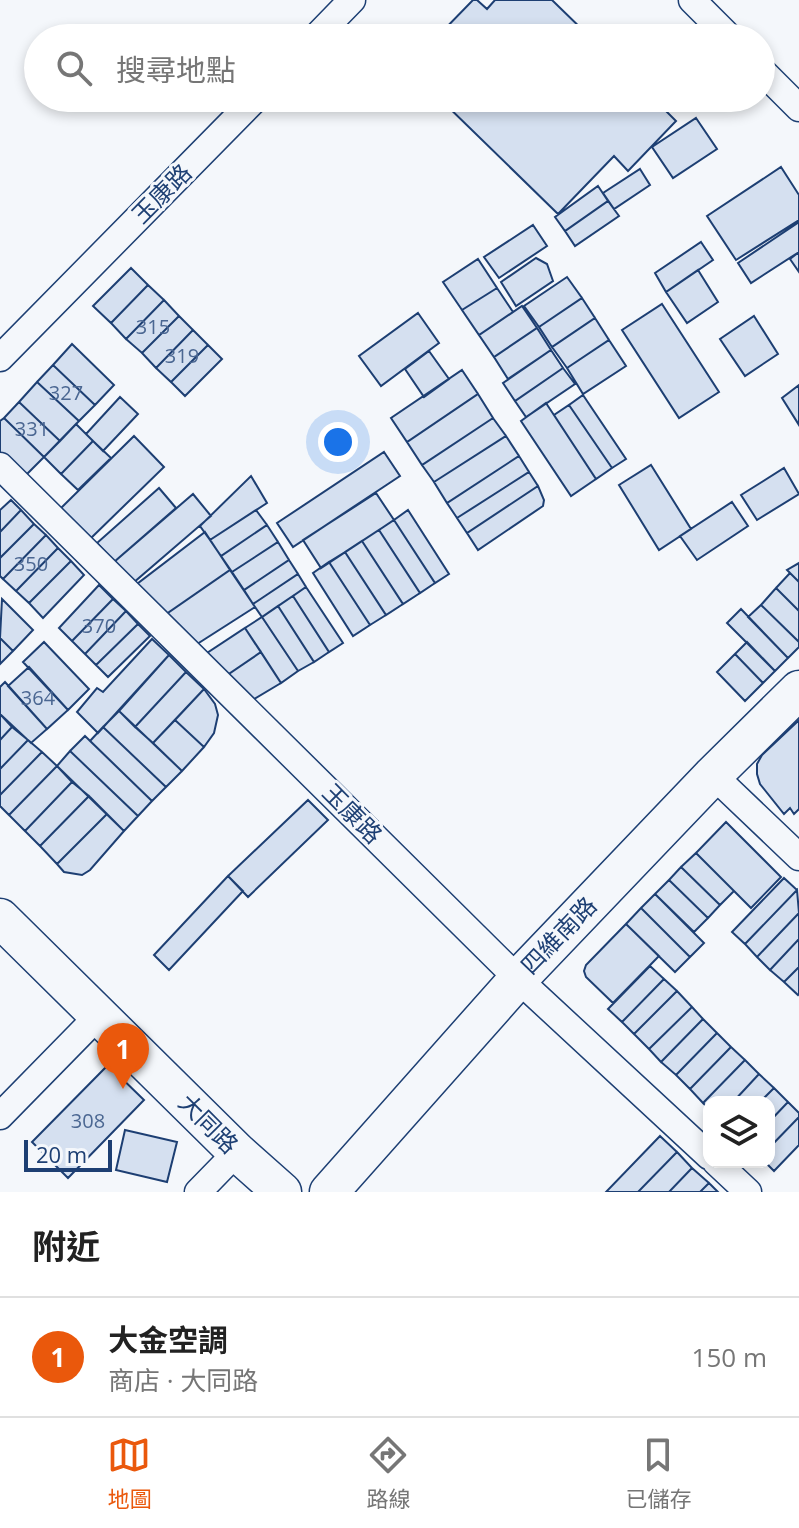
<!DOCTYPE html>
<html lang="zh-TW">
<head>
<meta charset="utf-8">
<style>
  :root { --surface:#fff; --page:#f6f6f6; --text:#222; --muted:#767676; --line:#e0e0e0; --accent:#ea580c }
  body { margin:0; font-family:"Open Sans","Noto Sans TC",sans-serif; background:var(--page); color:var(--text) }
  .controls { position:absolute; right:24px; bottom:24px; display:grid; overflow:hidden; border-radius:16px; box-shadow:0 4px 12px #0003 }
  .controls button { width:72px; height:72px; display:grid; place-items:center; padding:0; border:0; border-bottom:2px solid var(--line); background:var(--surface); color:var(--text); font:40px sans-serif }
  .scale { position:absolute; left:24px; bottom:20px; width:88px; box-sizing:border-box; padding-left:8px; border:4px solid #1d3f73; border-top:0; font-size:22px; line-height:28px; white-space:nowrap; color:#1d3f73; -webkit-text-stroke:6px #f4f7fb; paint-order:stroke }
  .you { position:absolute; left:338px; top:442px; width:28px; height:28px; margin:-20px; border:6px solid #fff; border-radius:50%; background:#1a73e8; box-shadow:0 0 0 12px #1a73e833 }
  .badge { display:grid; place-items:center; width:52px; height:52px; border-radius:50%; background:var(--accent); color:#fff; font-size:26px; font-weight:700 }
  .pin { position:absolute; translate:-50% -66px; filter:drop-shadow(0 2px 4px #0008) }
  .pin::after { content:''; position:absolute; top:42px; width:28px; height:24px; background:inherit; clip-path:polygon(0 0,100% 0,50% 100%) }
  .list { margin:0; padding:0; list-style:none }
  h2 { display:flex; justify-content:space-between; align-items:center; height:104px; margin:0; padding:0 32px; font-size:34px }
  h2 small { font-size:26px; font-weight:400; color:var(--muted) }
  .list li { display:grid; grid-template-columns:52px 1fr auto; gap:24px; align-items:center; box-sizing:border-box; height:120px; padding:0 32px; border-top:2px solid var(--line) }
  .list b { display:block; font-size:30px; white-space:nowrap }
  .list p { margin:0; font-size:26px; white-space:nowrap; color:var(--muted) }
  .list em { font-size:26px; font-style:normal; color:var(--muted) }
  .icon { flex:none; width:44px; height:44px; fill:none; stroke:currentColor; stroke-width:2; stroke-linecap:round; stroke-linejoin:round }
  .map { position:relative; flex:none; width:799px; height:1192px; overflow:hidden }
  .search { position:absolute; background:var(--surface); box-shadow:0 4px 12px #0003; left:24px; right:24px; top:24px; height:88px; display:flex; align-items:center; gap:20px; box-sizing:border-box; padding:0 28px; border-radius:44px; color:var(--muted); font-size:30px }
  .sheet { height:224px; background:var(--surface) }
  nav { display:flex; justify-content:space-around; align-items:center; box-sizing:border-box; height:112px; border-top:2px solid var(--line); background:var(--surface); font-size:22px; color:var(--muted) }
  nav a { display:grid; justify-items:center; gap:4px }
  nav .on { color:var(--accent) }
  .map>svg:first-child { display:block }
  .building { fill:#d5e0f0; stroke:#1d3f73; stroke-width:2 }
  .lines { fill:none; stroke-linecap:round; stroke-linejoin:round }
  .street-casing { stroke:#1d3f73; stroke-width:29 }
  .secondary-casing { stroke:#1d3f73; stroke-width:41 }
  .street { stroke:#f4f7fb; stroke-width:26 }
  .secondary { stroke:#f4f7fb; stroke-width:38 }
  .labels { text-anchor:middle; stroke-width:6; stroke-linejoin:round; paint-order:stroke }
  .number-label { font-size:20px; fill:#4b6792 }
  .street-label { font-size:24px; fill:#1d3f73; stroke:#f4f7fb }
</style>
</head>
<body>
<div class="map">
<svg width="799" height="1192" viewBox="0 0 799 1192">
  <rect width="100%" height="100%" fill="#f4f7fb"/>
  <path class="building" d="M473,0h4l10,9 8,-9h57l39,38h-155z
    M439,98h214l23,23 -48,50 -14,-15 -56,58z
    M696,118l21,31 -44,29 -21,-31z
    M781,167l18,28v25l-63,40 -29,-44z
    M640,169l10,16 -36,24 -11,-16z
    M598,186l10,15 -43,30 -10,-14z
    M608,201l11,15 -44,30 -10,-15z
    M799,222v30l-48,31 -13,-20z
    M533,225l14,21 -48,32 -15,-21z
    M701,242l12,18 -47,32 -11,-19z
    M799,252v20l-9,-13z
    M536,258l11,6 6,17 -37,25 -15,-24z
    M478,259l19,29 -35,22 -19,-28z
    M131,268l17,17 -37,38 -18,-17z
    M698,270l20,32 -31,21 -21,-31z
    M567,277l15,21 -43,29 -15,-21z
    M148,285l16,15 -38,39 -15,-16z
    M497,288l16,24 -34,23 -17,-25z
    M582,298l13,20 -43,29 -13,-20z
    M164,300l15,16 -37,37 -16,-14z
    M662,304l57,88 -40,26 -57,-88z
    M522,306l15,22 -43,29 -15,-22z
    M418,313l21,30 -58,43 -22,-30z
    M179,316l14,14 -37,38 -14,-15z
    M754,316l24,38 -33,22 -25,-37z
    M595,318l14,22 -42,28 -15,-21z
    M537,328l14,22 -43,29 -14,-22z
    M193,330l15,15 -37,37 -15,-14z
    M609,340l17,26 -43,28 -16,-26z
    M72,344l42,41 -19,20 -42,-40z
    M208,345l14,14 -37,37 -14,-14z
    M551,350l12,18 -48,33 -12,-18z
    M429,351l20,28 -25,18 -19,-28z
    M53,365l42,40 -16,16 -42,-39z
    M563,368l12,16 -49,33 -11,-16z
    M462,370l16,24 -71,48 -16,-24z
    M37,382l42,39 -19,20 -41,-39z
    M799,385v40l-17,-27z
    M478,394l15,24 -71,47 -15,-23z
    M583,395l43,64 -14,9 -43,-63z
    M120,397l18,17 -35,37 -17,-17z
    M19,402l41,39 -16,16 -40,-39z
    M546,403l50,76 -25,17 -50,-75z
    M569,405l43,63 -16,11 -42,-64z
    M4,418l40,39 -20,20 -24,-23v-33z
    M493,418l13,18 -72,46 -12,-17z
    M76,424l17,17 -32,33 -17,-17z
    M134,436l30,31 -74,72 -30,-30z
    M506,436l13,20 -72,47 -13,-21z
    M93,441l18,17 -33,32 -17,-16z
    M384,452l16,24 -107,71 -16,-24z
    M519,456l10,16 -72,46 -10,-15z
    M651,465l40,64 -32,21 -40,-65z
    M784,468l15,26 -42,26 -16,-25z
    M529,472l9,14 -71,47 -10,-15z
    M251,476l16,27 -57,37 -10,-14z
    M538,486l6,14 -1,6 -65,44 -11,-17z
    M159,488l17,20 -62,54 -17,-19z
    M376,493l18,27 -73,48 -18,-28z
    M193,494l18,22 -78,67 -19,-21z
    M11,500l10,10 -21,22v-22z
    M732,502l16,24 -51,34 -17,-24z
    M21,510l13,14 -34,34v-26z
    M256,510l11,15 -46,31 -11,-16z
    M408,510l41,64 -14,9 -41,-63z
    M394,520l41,63 -15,10 -41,-63z
    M34,524l12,11 -43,44 -3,-3v-18z
    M267,525l11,17 -46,30 -11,-16z
    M379,530l41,63 -17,11 -41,-63z
    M205,532l25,38 -65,45 -28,-31z
    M46,535l12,13 -42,43 -13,-12z
    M362,541l41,63 -17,11 -41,-63z
    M278,542l11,18 -45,30 -12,-18z
    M58,548l13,13 -42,42 -13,-12z
    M345,552l41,63 -16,10 -41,-63z
    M289,560l9,14 -45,30 -9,-14z
    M71,561l13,14 -41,43 -14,-15z
    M329,562l41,63 -17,11 -40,-63z
    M799,563v19l-12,-12z
    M230,570l25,37 -61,39 -29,-31z
    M790,573l9,9v29l-23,-23z
    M298,574l8,13 -44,30 -9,-13z
    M99,585l14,14 -41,42 -13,-13z
    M306,587l37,56 -14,9 -36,-56z
    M776,588l23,23v31l-38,-37z
    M293,596l36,56 -15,10 -36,-56z
    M2,599l31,31 -20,21 -13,-13z
    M113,599l13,12 -41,43 -13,-13z
    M761,605l38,37v5l-11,11 -40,-41z
    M278,606l36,56 -16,9 -36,-54z
    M741,609l47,49 -13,13 -48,-48z
    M126,611l12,13 -42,41 -11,-11z
    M262,617l36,54 -17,12 -36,-55z
    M138,624l12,12 -42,41 -12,-12z
    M245,628l16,24 -38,26 -19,-23z
    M0,638l13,13 -13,13z
    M152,639l17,16 -71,78 -21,-21 20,-24 6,4z
    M44,642l45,47 -21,21 -45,-48z
    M747,642l28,29 -12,12 -28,-29z
    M261,652l20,31 -35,21 -23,-26z
    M735,654l28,29 -18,18 -28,-29z
    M169,655l17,17 -51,55 -16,-16z
    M29,667l39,43 -21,19 -39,-43z
    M186,672l18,17 -51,54 -18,-16z
    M5,682l42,47 -16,14 -31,-29v-27z
    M204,689l11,15 3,11 -4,18 -10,14 -29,-27z
    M119,711l63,60 -16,16 -63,-60z
    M0,714l12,13 -12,13z
    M175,720l29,27 -22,24 -29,-28z
    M799,720v89l-5,5 -4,-6 -6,6 -24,-30 -3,-10v-10l5,-9z
    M12,727l16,13 -28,29v-29z
    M103,727l63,60 -14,14 -62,-60z
    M85,736l67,65 -14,15 -68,-65z
    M28,740l14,12 -42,43v-26z
    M70,751l68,65 -14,15 -67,-65z
    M42,752l15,14 -48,49 -9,-9v-11z
    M57,766l15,16 -47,49 -16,-16z
    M72,782l17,14 -49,50 -15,-15z
    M89,796l18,18 -50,50 -17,-18z
    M308,800l20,20 -80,77 -20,-21z
    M107,814l17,17 -34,39 -8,5 -18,-3 -7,-8z
    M726,822l55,55 -30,31 -55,-55z
    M696,853l38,38 -14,14 -39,-38z
    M681,867l39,38 -12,13 -39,-38z
    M228,876l15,15 -74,79 -15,-15z
    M784,878l13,12 -52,54 -13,-12z
    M669,880l39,38 -14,14 -39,-38z
    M797,890l2,23 -42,44 -12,-13z
    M655,894l49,49 -14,14 -49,-49z
    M641,908l49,49 -15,15 -49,-48z
    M799,913v26l-29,31 -13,-13z
    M626,924l33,32 -46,47 -27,-26 -2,-6 2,-6z
    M799,939v28l-15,15 -14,-12z
    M650,966l14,13 -42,43 -14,-13z
    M799,967v27l-1,1 -14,-13z
    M664,979l13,12 -43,43 -12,-12z
    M677,991l15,16 -43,42 -15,-15z
    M692,1007l11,12 -42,43 -12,-13z
    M703,1019l14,14 -41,42 -15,-13z
    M717,1033l14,14 -41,42 -14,-14z
    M731,1047l14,13 -42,43 -13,-14z
    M745,1060l14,14 -26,28h-24v7l-6,-6z
    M108,1065l36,35 -76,78 -36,-36z
    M759,1074l15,14 -14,14h-27z
    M774,1088l14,14 -19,20v-20h-9z
    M788,1102l11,11v4l-30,31v-26z
    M799,1117v28l-25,26 -9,-9h4v-14z
    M125,1130l52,12 -10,40 -51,-12z
    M660,1136l17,16 -39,40h-32z
    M677,1152l15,16 -23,24h-31z
    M692,1168l17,15 -9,9h-31z
    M709,1183l9,9h-18z"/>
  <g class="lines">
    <g class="street-casing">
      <path id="street" d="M692,0l38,38
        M315,38l37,-38
        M761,70l38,38
        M0,358l256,-260
        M0,466l518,513 191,177
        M713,775l86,82
        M0,1116l99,-101
        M716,1162l32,30
        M198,1192l39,-40"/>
    </g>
    <g class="secondary-casing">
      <path id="secondary" d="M0,918l237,234 45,40
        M329,1192l189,-213 195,-204 86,-85"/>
    </g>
    <use href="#street" class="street"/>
    <use href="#secondary" class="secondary"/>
  </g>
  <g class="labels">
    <g class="number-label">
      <text x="153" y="334">315</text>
      <text x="182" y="363">319</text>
      <text x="66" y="400">327</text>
      <text x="32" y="436">331</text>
      <text x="31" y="571">350</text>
      <text x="99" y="633">370</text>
      <text x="38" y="705">364</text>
      <text x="88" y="1128">308</text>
    </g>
    <g class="street-label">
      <text transform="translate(162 194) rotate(-45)" y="8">玉康路</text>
      <text transform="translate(352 814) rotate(45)" y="8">玉康路</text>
      <text transform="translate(559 936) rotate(-46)" y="8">四維南路</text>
      <text transform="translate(208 1124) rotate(45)" y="8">大同路</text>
    </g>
  </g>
</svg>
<div class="controls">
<button><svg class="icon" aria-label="layers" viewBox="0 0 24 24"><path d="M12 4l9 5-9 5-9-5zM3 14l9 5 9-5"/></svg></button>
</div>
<div class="scale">20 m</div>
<div class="you"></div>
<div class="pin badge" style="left:123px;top:1089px">1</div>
<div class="search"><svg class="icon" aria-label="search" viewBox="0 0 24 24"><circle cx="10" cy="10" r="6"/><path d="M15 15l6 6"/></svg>搜尋地點</div>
</div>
<section class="sheet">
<h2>附近<small></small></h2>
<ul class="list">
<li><span class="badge">1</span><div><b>大金空調</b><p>商店 · 大同路</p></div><em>150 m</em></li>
</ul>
</section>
<nav>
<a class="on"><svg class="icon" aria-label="map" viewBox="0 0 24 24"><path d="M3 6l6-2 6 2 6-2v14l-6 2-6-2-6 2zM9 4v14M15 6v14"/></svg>地圖</a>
<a><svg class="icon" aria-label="directions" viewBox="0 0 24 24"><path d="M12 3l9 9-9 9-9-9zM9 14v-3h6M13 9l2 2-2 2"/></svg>路線</a>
<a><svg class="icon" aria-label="saved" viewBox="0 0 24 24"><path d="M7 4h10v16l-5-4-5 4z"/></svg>已儲存</a>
</nav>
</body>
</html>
